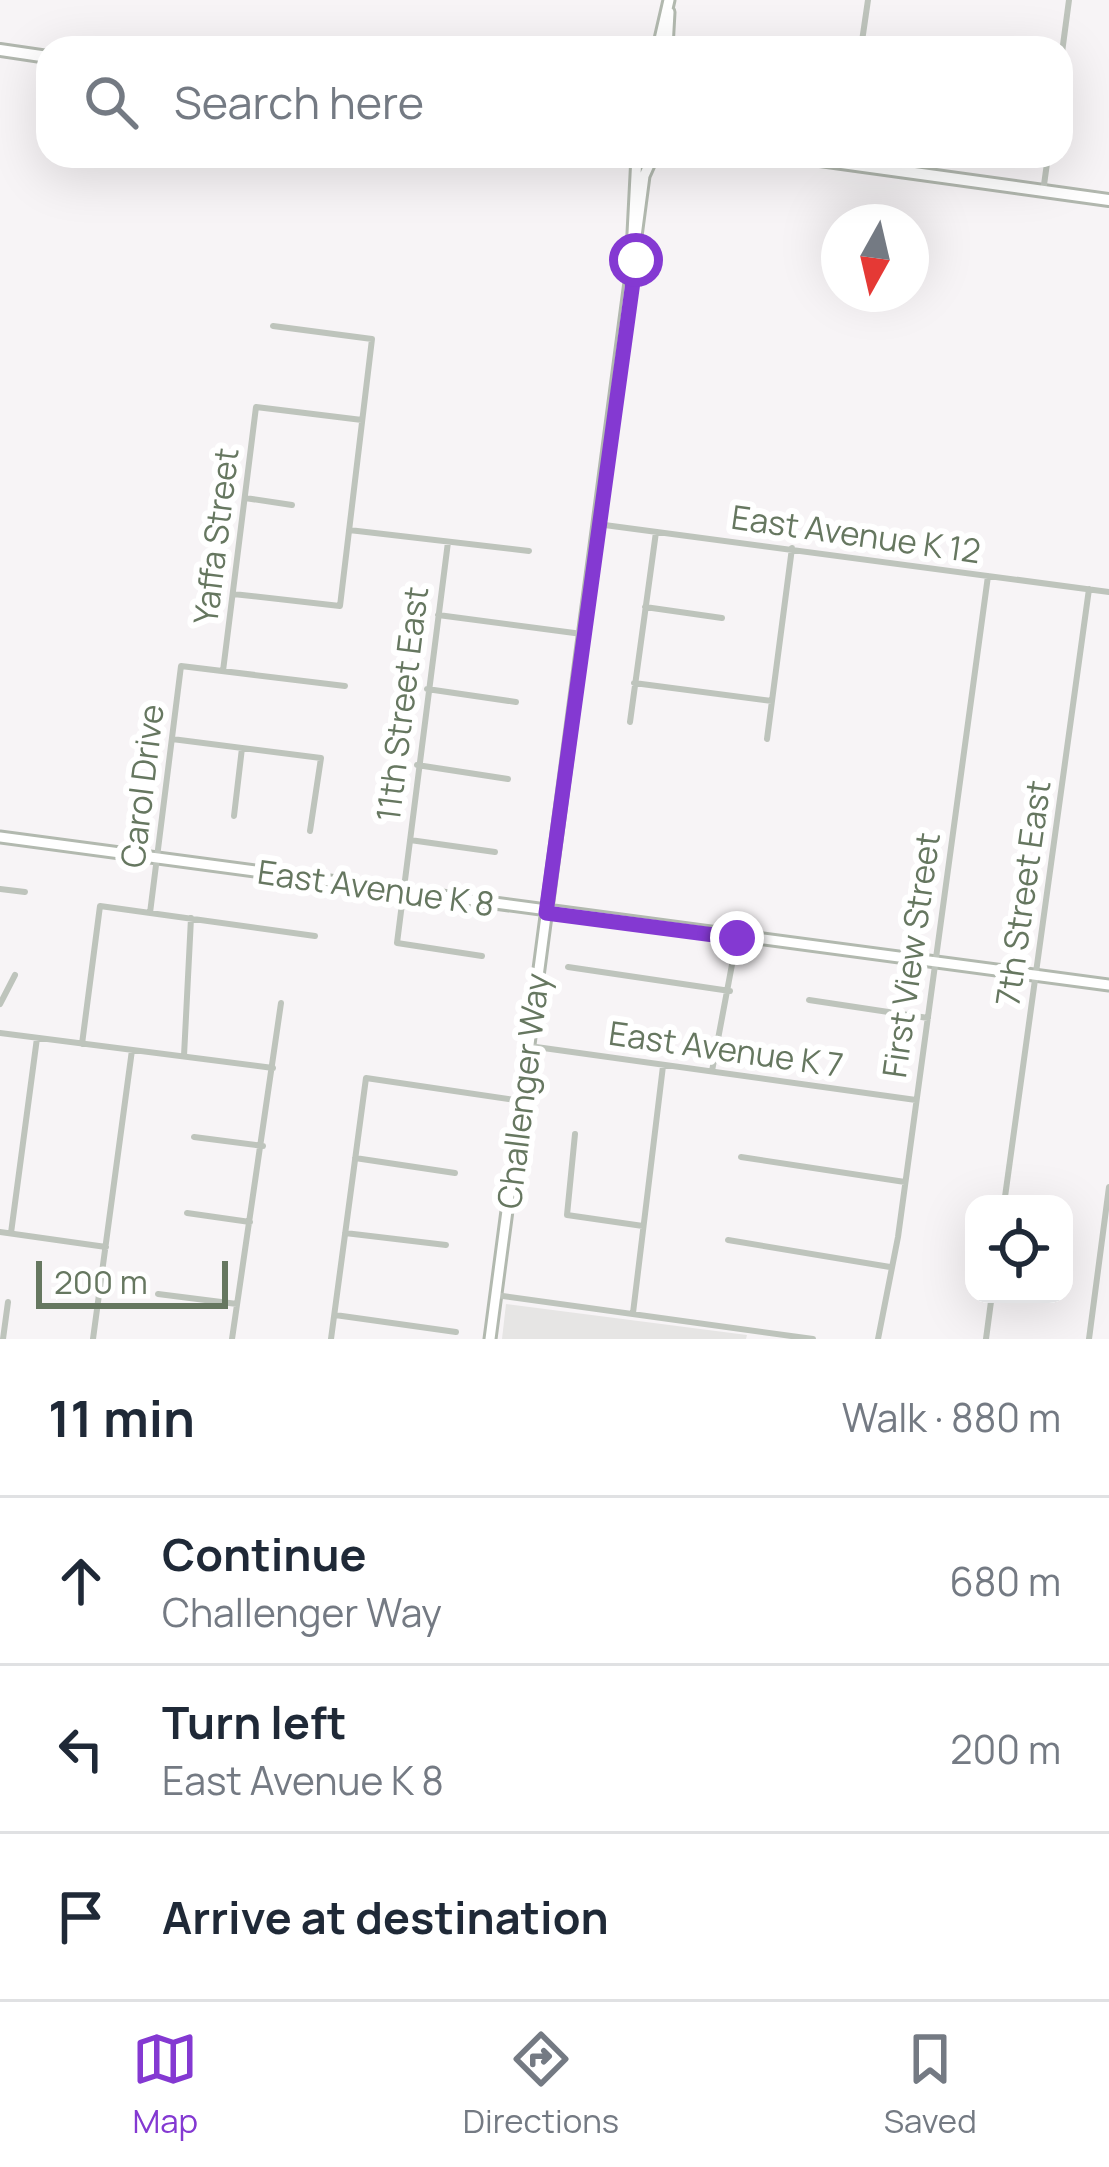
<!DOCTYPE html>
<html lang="en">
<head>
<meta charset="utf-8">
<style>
  :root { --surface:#fff; --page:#f2f2f3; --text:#1f2937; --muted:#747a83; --line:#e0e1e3; --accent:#8439d2 }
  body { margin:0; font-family:Manrope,sans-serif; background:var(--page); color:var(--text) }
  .controls { position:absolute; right:36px; bottom:36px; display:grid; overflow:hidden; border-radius:24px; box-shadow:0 12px 48px #0002 }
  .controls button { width:108px; height:108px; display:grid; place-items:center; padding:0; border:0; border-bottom:3px solid var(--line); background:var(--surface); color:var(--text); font:60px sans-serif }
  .compass { position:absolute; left:821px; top:204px; width:108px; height:108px; border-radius:50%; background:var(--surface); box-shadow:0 12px 48px #0002; rotate:188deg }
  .scale { position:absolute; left:36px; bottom:30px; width:192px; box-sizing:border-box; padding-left:12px; border:6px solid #667760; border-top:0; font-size:33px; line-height:42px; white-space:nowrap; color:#667760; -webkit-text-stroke:9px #fff; paint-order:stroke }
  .stop { position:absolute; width:36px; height:36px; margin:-27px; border:9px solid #8439d2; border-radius:50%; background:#fff }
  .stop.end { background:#8439d2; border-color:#fff; box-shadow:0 3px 12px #0008 }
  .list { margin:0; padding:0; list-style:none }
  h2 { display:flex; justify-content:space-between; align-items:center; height:156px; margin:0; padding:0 48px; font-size:51px }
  h2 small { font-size:39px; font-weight:400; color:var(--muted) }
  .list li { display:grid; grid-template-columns:78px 1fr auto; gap:36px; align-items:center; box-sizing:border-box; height:168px; padding:0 48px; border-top:3px solid var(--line) }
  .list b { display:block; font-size:45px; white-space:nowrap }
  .list p { margin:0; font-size:39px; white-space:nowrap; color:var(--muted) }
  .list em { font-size:39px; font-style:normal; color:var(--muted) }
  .icon { flex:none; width:66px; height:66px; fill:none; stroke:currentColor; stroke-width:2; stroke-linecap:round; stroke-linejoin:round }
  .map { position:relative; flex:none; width:1109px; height:1339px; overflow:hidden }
  .search { position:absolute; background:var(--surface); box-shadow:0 12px 48px #0002; left:36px; right:36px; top:36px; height:132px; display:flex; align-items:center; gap:30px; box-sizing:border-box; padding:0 42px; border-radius:36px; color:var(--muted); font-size:45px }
  .sheet { height:660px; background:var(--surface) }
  nav { display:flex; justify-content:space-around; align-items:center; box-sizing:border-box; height:168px; border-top:3px solid var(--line); background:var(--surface); font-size:33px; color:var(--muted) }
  nav a { display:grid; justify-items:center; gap:6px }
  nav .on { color:var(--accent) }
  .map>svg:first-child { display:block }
  .built { fill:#e6e5e4 }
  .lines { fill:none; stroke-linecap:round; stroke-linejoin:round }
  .secondary-casing { stroke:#b2b9af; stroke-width:15 }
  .primary-casing { stroke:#b1b7ae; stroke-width:16 }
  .street { stroke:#bec4bc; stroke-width:6 }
  .secondary { stroke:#fff; stroke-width:9 }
  .primary { stroke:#fff; stroke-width:10 }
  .route { stroke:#8439d2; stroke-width:15 }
  .labels { text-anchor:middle; stroke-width:12; stroke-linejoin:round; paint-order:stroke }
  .street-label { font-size:33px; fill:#667760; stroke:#fff }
</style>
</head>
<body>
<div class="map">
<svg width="1109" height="1339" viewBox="0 0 1109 1339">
  <rect width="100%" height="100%" fill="#f7f4f6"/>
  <path class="built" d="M506,1304l241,31 -1,4h-244z"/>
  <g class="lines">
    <g class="secondary-casing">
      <path id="secondary" d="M658,48l11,-48
        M667,48l2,-36
        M631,272l6,-116
        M0,837l1109,148
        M490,1339l154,-1163 9,-20"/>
    </g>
    <g class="primary-casing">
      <path id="primary" d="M0,50l48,7
        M753,156l44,2
        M791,156l318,44"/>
    </g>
    <path class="street" d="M861,48l7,-48
      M1061,60l8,-60
      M1043,192l5,-36
      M245,498l47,7
      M597,524l512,68
      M349,530l180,21
      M448,542l-51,401 85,13
      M233,594l107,12 32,-267 -99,-13
      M645,607l77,11
      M438,615l144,19
      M223,671l33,-264 106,13
      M634,683l138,18
      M427,689l89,13
      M630,722l26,-190
      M172,739l149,19 -11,73
      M767,739l25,-191
      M417,765l91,14
      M234,816l8,-68
      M410,840l85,12
      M0,889l25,3
      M150,913l31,-247 164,20
      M568,967l162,24
      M809,1000l119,18
      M0,1004l15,-29
      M0,1033l273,35
      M82,1044l18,-138 215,30
      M529,1046l387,54
      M184,1056l7,-138
      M712,1071l25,-133
      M575,1134l-8,81 76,11
      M194,1137l69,9
      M741,1157l164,25
      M355,1158l100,15
      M1004,1204l85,-615
      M187,1213l63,9
      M0,1232l106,15
      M11,1233l26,-195
      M345,1233l101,12
      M728,1240l162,27
      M158,1294l79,10
      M496,1295l317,44
      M633,1313l30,-247
      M335,1315l121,17
      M3,1339l5,-37
      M93,1339l39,-289
      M232,1339l49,-336
      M331,1339l35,-261 156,23
      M878,1339l20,-102 90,-661
      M986,1339l6,-45
      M1089,1339l20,-152"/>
    <use href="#secondary" class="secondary"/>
    <use href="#primary" class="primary"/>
  </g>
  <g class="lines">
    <path class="route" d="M636,260l-90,653 191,25"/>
  </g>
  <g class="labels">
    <g class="street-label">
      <text transform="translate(856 534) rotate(8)" y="12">East Avenue K 12</text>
      <text transform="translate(216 536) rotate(-83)" y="12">Yaffa Street</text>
      <text transform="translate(402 704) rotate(-83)" y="12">11th Street East</text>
      <text transform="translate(142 786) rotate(-83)" y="12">Carol Drive</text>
      <text transform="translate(376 888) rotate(8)" y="12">East Avenue K 8</text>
      <text transform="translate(1023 893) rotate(-82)" y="12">7th Street East</text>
      <text transform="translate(911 955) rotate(-82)" y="12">First View Street</text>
      <text transform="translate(726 1049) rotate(8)" y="12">East Avenue K 7</text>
      <text transform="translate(523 1091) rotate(-83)" y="12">Challenger Way</text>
    </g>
  </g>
</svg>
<div class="controls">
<button><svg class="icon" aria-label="locate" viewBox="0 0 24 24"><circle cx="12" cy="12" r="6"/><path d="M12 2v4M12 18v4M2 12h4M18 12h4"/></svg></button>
</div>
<svg class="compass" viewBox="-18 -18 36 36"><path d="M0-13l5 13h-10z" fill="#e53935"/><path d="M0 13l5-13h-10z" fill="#747a83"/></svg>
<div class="scale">200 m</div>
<div class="stop" style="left:636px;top:260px"></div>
<div class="stop end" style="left:737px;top:938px"></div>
<div class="search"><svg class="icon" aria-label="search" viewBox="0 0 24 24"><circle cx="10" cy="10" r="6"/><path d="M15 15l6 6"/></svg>Search here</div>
</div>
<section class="sheet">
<h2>11 min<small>Walk · 880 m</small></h2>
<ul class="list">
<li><svg class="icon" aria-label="ahead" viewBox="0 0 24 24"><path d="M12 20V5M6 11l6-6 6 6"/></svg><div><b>Continue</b><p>Challenger Way</p></div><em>680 m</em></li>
<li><svg class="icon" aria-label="left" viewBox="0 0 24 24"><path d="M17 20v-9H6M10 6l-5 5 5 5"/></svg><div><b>Turn left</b><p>East Avenue K 8</p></div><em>200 m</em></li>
<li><svg class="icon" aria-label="arrive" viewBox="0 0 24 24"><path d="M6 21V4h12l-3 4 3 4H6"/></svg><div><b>Arrive at destination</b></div></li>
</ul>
</section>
<nav>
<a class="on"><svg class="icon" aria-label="map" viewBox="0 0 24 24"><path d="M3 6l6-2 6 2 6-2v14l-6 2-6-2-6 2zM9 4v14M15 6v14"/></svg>Map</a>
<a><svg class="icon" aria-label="directions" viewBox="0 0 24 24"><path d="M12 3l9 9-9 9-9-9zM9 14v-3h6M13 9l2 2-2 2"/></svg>Directions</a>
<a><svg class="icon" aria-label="saved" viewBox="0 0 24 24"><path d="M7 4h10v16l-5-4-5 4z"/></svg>Saved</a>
</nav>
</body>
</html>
